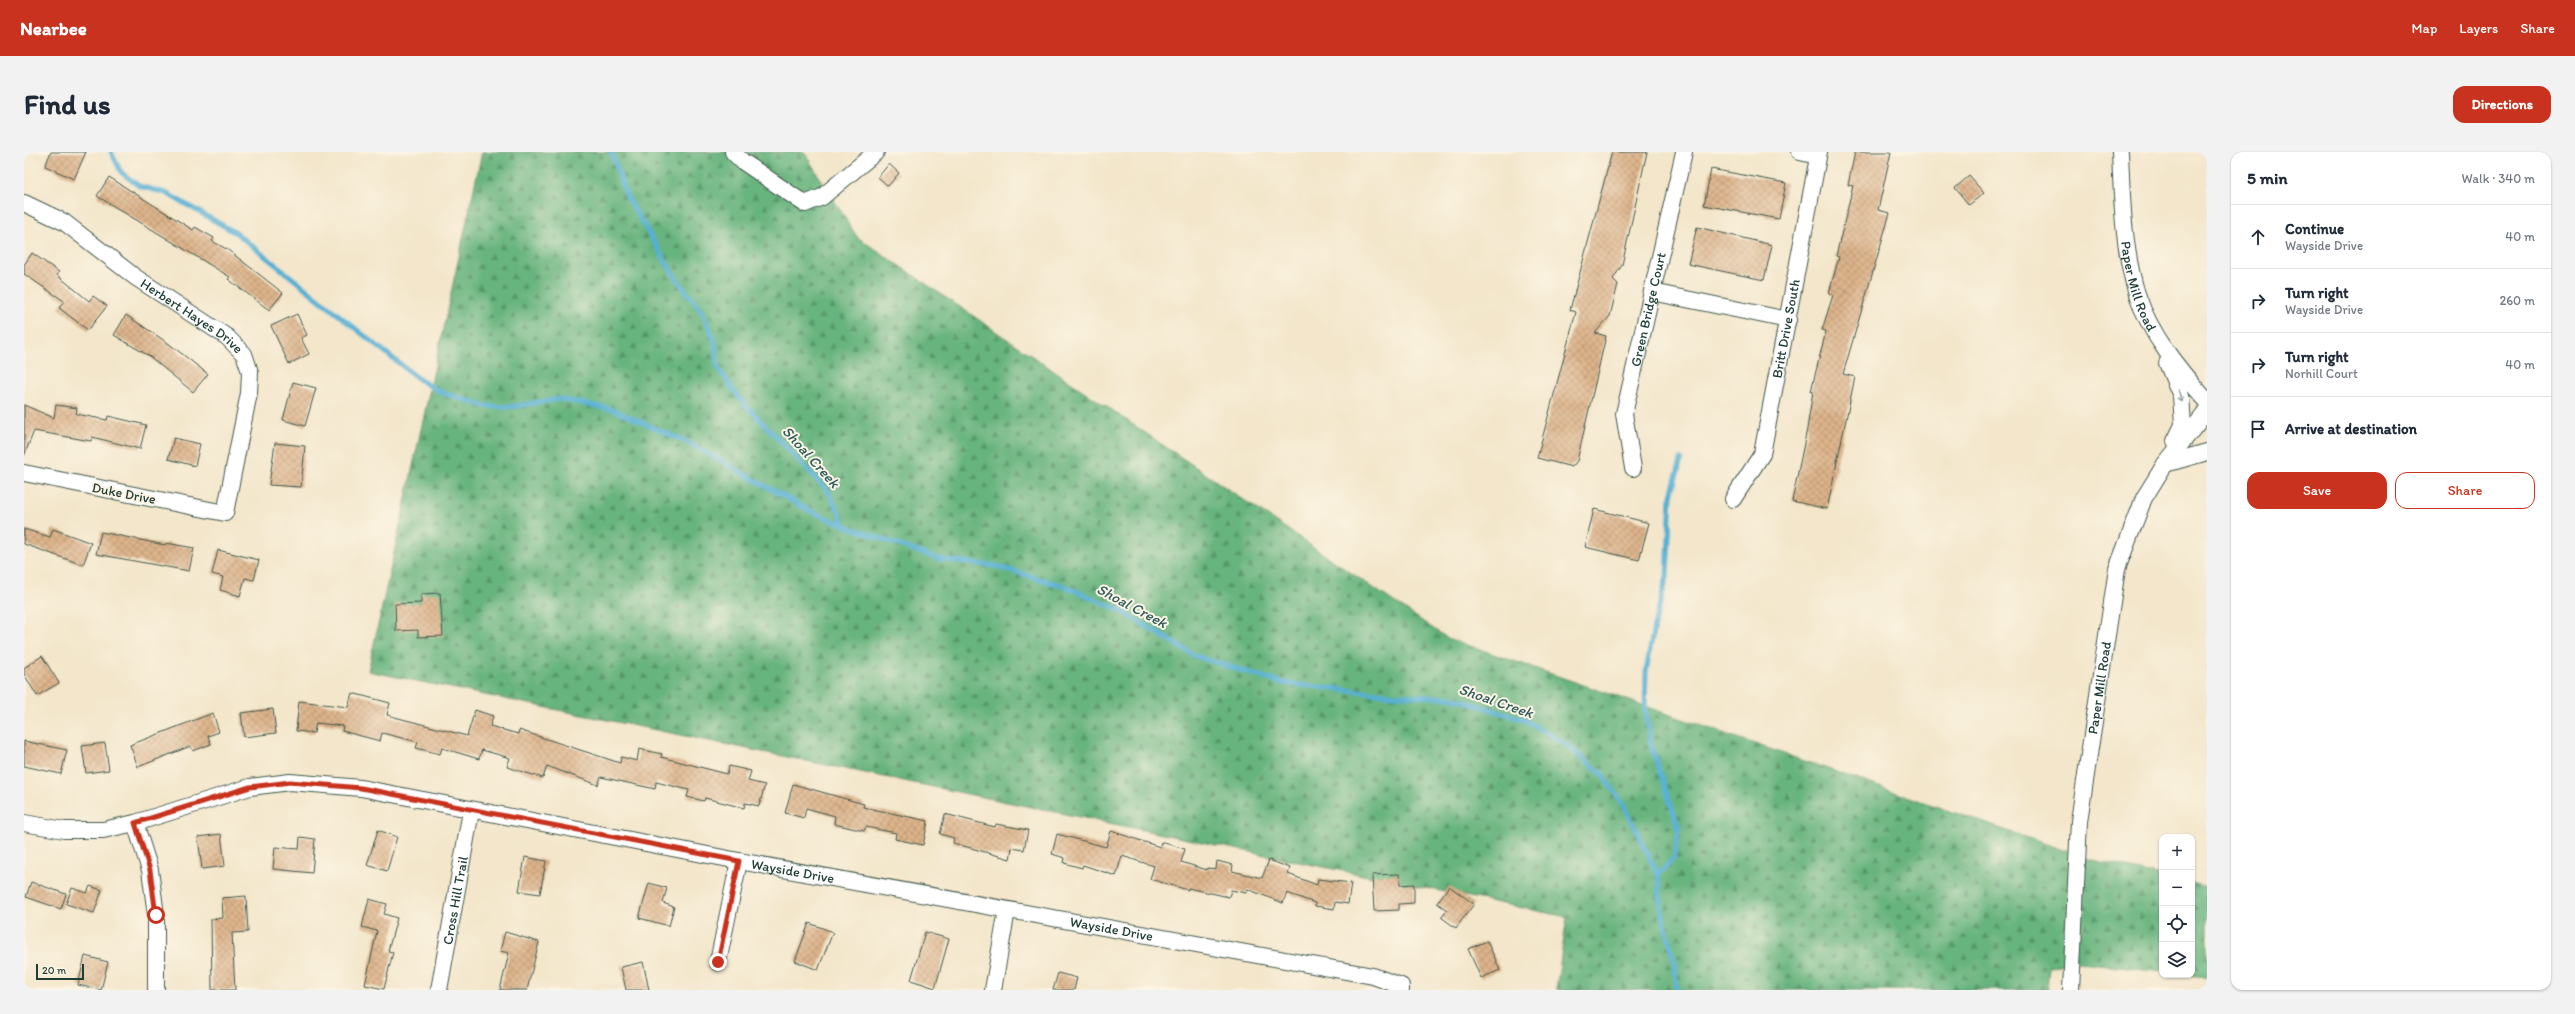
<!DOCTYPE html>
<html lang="en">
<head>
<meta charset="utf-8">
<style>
  :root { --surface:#fff; --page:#f2f2f3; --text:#1f2937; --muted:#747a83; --line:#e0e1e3; --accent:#c8321e }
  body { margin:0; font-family:Itim,sans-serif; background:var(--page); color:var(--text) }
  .controls { position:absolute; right:12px; bottom:12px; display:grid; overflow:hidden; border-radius:8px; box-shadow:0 1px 3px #0004 }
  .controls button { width:36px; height:36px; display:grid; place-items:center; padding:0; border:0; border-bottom:1px solid var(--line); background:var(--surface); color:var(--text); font:20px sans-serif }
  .scale { position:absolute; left:12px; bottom:10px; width:48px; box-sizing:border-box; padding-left:4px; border:2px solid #1f3d34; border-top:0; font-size:11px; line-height:14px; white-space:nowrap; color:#1f3d34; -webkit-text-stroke:3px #fcf5e5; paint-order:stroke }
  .stop { position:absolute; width:12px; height:12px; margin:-9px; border:3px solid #c8321e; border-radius:50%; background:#fff }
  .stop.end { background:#c8321e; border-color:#fff; box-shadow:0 1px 4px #0008 }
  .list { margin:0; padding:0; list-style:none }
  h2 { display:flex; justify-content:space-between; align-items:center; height:52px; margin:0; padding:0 16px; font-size:17px }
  h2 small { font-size:13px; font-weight:400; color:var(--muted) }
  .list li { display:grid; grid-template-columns:26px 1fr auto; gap:12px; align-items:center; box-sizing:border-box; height:64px; padding:0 16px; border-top:1px solid var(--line) }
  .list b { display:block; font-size:15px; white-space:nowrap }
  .list p { margin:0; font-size:13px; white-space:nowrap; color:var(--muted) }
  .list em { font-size:13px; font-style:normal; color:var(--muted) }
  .actions { display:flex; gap:8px; padding:12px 16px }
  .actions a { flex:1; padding:9px 0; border:1px solid var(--accent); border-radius:12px; text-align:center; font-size:14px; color:var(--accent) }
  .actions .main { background:var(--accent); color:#fff }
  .icon { flex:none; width:22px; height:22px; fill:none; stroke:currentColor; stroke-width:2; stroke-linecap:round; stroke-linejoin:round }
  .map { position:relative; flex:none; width:2183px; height:838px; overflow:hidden; border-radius:12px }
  header { display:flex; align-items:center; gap:24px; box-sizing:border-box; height:56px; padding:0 20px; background:var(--accent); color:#fff }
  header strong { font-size:19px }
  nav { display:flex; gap:22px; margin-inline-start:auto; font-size:14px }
  .intro { display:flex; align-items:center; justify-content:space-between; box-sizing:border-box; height:96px; padding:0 24px }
  h1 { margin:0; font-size:28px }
  .button { padding:10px 18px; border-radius:12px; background:var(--accent); color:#fff; font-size:14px; font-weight:700 }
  main { display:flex; gap:24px; padding:0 24px }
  aside { flex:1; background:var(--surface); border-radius:12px; box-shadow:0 1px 3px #0004 }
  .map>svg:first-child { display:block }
  .forest { fill:url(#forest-firs); stroke:#437859 }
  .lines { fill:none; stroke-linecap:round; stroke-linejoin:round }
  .stream { stroke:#57b0d4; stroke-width:5 }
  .building { fill:url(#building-cross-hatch) }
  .minor-casing { stroke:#3f564a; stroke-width:18 }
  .minor { stroke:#fff; stroke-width:16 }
  .oneway { stroke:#8f9e9a }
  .route { stroke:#c8321e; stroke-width:5 }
  .labels { text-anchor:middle; stroke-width:4; stroke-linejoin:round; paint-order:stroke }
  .street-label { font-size:14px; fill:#1f3d34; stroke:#fcf5e5 }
  .water-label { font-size:15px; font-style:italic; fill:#2d5a5c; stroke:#fcf5e5 }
</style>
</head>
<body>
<header>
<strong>Nearbee</strong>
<nav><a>Map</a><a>Layers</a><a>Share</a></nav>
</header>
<div class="intro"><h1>Find us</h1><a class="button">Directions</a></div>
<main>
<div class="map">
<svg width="2183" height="838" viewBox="0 0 2183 838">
  <defs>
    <pattern id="forest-firs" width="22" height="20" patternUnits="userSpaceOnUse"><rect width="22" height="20" fill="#67b47e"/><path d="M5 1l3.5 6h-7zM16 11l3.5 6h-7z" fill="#549468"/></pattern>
    <pattern id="building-cross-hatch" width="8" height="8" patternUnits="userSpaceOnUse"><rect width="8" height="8" fill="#deb48b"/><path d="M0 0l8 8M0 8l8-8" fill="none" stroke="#b39472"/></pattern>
  </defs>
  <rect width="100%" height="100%" fill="#fcf5e5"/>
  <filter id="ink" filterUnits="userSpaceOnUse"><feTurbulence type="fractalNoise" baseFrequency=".025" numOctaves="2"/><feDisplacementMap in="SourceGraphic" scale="8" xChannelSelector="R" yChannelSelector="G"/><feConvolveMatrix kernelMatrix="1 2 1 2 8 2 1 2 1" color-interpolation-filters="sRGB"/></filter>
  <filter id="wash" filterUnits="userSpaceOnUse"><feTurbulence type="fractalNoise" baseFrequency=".012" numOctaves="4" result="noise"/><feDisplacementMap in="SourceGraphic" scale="16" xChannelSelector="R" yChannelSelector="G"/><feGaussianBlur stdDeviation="0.9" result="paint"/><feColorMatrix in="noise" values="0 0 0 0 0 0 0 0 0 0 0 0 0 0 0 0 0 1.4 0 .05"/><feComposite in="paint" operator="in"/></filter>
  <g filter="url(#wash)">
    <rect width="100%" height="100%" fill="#f3e6ca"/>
    <path class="forest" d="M458,0h322l53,85 590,401 645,222 70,16v96l-82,-9 -31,3 -2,24h-491l11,-73 -1199,-246z
      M2168,731l15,4v90l-21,-2h6z"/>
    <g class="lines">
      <path class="stream" d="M87,0l10,20 18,14 27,7 70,40 184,147 20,12 45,14 24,1 50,-8 52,10 78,34 121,68 36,15 92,33 57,7 69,20 54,23 77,47 87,27 113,12 59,3 68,21 42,24 37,30 23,32 34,70 3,32 13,54 3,29
        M587,0l16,45 48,80 27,35 12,27 4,29 21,30 89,93 18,35
        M1634,723l16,-17 5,-29 -27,-80 -7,-39 1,-38 8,-46 13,-49 4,-82 10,-35"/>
    </g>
    <g id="blocks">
      <path class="building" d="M27,0h35l-12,27 -29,-13z
        M1588,0h35l-25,113 -9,14 5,5 -8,32 -15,17 11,3 -29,125 -5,6 -35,-9 39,-146 -6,-2z
        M1831,0h36l-13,58 12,3 -47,161 12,3 -28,132 -35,-8 15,-72 6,-38h-2l15,-60 -4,-1 11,-35 -4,-2 10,-36 -3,-1 17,-70 -5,-1z
        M865,12l10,9 -11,13 -10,-9z
        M1687,17l75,14 -7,36 -75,-14z
        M1945,24l15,17 -15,12 -14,-17z
        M85,25l84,53 2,-3 19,11 -2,3 16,9 55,43 -14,17 -41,-31 2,-2 -133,-81z
        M1673,75l75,18 -8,35 -76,-16z
        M8,101l27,19 -2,3 32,26 4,-5 14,10 -19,24 -29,-22 5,-7 -40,-27v-9z
        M273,162l10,21 -6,3 8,16 -20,10 -18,-38z
        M102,163l42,28 40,31 -15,18 -44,-36 -35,-21z
        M269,230l23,6 -11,38 -22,-6z
        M0,253l30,13 2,-13 21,3 -1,6 31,6 1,-4 38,9 -6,24 -48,-12 -1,4 -57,-10 -10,25z
        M150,286l26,6 -5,22 -27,-7z
        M251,291l30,3 -4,41 -32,-2z
        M1570,357l55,14 -10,37 -54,-13z
        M0,377l26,8 3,-8 38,14 -8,22 -59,-21z
        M77,380l64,13 1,-2 28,5 -5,23 -93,-17z
        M194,398l41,10 -5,20 -9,-2 -5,18 -20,-6 3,-13 -11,-3z
        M416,441l3,43 -25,1v-7l-22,1 -1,-27 26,-1v-9z
        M18,504l17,27 -22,13 -13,-22v-6z
        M328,541l38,10 -3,12 80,21 8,-26 18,6 -3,10 28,8 1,-4 101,33 1,-6 16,4 2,-12 23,5 -1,3 66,17 2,-8 22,5 -3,10 17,4 -6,21 -14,-3 -1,5 -39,-10 -1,3 -17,-4 2,-7 -33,-8 -1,7 -54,-12 -3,8 -51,-19 -4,12 -36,-11 3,-9 -28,-8 -3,9 -37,-11 -2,6 -24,-6 2,-6 -36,-9 -2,8 -38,-10 1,-5 -27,-3 -2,10 -18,-2 3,-30 49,6z
        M249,557l3,24 -32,4 -3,-24z
        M189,561l6,19 -11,4 3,8 -18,7 -2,-5 -53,21 -8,-22z
        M0,589l43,9 -6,24 -37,-8z
        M81,591l4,27 -23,3 -4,-27z
        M769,632l71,20 -1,3 65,14 -5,24 -28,-6 1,-6 -30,-6 -2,4 -30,-7 1,-8 -29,-8 -2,10 -19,-5z
        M921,662l50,13 1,-3 32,6 -4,20 -12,-2 -2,11 -57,-16 1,-5 -14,-4z
        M354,678l19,7 -10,34 -20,-6z
        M1087,679l49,16 1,-5 24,7 -4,13 26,8v-2l9,1 1,-8 16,4 -1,6 30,7 7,-18 21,8 -2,6 29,11 1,-6 33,4 -3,21 -13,-2 -1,7 -19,-3v-3l-28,-10 -4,10 -36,-14 -1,4 -15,-3 -2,7 -41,-9v2l-38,-11 4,-13 -32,-10 -6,20 -33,-11 -1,3 -18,-5 1,-5 -13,-4 5,-20 49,13z
        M197,682l4,32 -23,3 -4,-32z
        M276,685l15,2 -3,34 -39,-4 2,-22 24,2z
        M501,705l21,4 -6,33 -21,-3z
        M1375,722l1,11 14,-1v19l-15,1v6l-25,1 -2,-36z
        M7,730l35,12 -5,15 -35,-12z
        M625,731l18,5 -4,15 11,4 -5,19 -30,-8z
        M66,734l12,4 -8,23 -28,-9 6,-16 15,5z
        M1425,734l25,18 -18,24 -15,-11 6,-7 -10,-7z
        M222,744l2,36 -16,1 3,57h-23l-1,-71 12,-1 -1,-20z
        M345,747l18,5 -3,10 13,4 -9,33 5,1 -9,37 -19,-4 12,-54 -15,-4z
        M785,771l24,9 -15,38 -23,-9z
        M481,780l34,10 -12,48h-27l9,-37 -9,-2z
        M901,780l24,7 -14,49 -24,-8z
        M1463,789l13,29 -19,8 -13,-29z
        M61,804l23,6 -7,28 -23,-5z
        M619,810l6,28h-23l-5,-23z
        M1034,821l19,5 -3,12h-21z"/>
    </g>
  </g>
  <g filter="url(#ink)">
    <use href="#blocks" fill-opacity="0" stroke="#3f564a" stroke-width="1"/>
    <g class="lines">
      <g class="minor-casing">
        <g id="minor">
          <path d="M709,0l9,9 63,43 17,-7 54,-45"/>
          <path d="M1776,0l18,4"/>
          <path id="s1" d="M2096,0c2,47 3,97 17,142 13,41 42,76 70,107"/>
          <path id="s2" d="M0,51l40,19 71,55 92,60 17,17 6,18 -1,21 -24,120 -201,-40"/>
          <path d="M1628,140l136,28"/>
          <path d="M2143,211l14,33 2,29 -8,16"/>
          <path d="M2141,312l42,-12"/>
          <path id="s3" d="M1609,316l-9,-54 60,-262"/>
          <path id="s4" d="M1709,347l29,-45 57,-302"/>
          <path id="s5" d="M0,671l40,7h39l32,-7 115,-36 40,-5 71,6 378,73 634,115 28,10v4"/>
          <path d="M111,671l15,47 6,45v75"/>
          <path d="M694,810l21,-101"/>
          <path id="s6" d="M415,838l32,-179"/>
          <path d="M969,838l14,-80"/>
          <path id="s7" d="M2047,838l8,-169 38,-252 27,-71 21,-34 42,-53"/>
        </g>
      </g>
      <use href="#minor" class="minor"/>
    </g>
    <defs><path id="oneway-shaft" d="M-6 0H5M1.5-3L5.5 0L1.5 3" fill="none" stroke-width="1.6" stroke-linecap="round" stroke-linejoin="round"/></defs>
    <use class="oneway" href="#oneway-shaft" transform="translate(2156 244) rotate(76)"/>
  </g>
  <g class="lines" filter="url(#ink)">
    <path class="route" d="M132,763l-6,-45 -15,-47 115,-36 40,-5 71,6 378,73 -21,101"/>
  </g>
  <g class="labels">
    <g class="street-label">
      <text dy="5" stroke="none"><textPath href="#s1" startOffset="136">Paper Mill Road</textPath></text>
      <text dy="5" stroke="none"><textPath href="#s3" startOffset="162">Green Bridge Court</textPath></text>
      <text dy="5" stroke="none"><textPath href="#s2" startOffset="203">Herbert Hayes Drive</textPath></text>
      <text dy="5" stroke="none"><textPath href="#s4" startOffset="181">Britt Drive South</textPath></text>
      <text transform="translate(100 341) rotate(11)" y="5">Duke Drive</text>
      <text dy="5" stroke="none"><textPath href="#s7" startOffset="304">Paper Mill Road</textPath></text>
      <text dy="5" stroke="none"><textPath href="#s5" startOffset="784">Wayside Drive</textPath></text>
      <text dy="5" stroke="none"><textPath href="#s6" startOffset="91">Cross Hill Trail</textPath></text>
      <text dy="5" stroke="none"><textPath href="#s5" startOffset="1108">Wayside Drive</textPath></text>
    </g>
    <g class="water-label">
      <text transform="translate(787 305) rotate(48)" y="5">Shoal Creek</text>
      <text transform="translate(1108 454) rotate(28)" y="5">Shoal Creek</text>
      <text transform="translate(1472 549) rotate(19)" y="5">Shoal Creek</text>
    </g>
  </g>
</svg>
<div class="controls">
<button>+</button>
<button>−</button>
<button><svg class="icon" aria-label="locate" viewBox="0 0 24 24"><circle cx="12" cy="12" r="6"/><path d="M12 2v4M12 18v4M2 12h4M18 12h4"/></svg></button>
<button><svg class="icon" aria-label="layers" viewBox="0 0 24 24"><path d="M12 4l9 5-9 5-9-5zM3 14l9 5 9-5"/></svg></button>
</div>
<div class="scale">20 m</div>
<div class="stop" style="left:132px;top:763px"></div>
<div class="stop end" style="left:694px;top:810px"></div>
</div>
<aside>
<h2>5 min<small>Walk · 340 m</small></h2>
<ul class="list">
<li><svg class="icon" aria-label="ahead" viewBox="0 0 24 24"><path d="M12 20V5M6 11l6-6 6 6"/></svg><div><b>Continue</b><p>Wayside Drive</p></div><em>40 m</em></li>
<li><svg class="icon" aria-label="right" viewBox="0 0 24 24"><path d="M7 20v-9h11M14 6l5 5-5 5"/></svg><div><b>Turn right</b><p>Wayside Drive</p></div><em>260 m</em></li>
<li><svg class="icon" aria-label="right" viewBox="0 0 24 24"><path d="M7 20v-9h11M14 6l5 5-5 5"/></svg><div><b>Turn right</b><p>Norhill Court</p></div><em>40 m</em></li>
<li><svg class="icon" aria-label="arrive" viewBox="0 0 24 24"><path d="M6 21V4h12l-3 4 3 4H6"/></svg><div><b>Arrive at destination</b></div></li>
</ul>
<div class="actions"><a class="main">Save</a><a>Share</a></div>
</aside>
</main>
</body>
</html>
